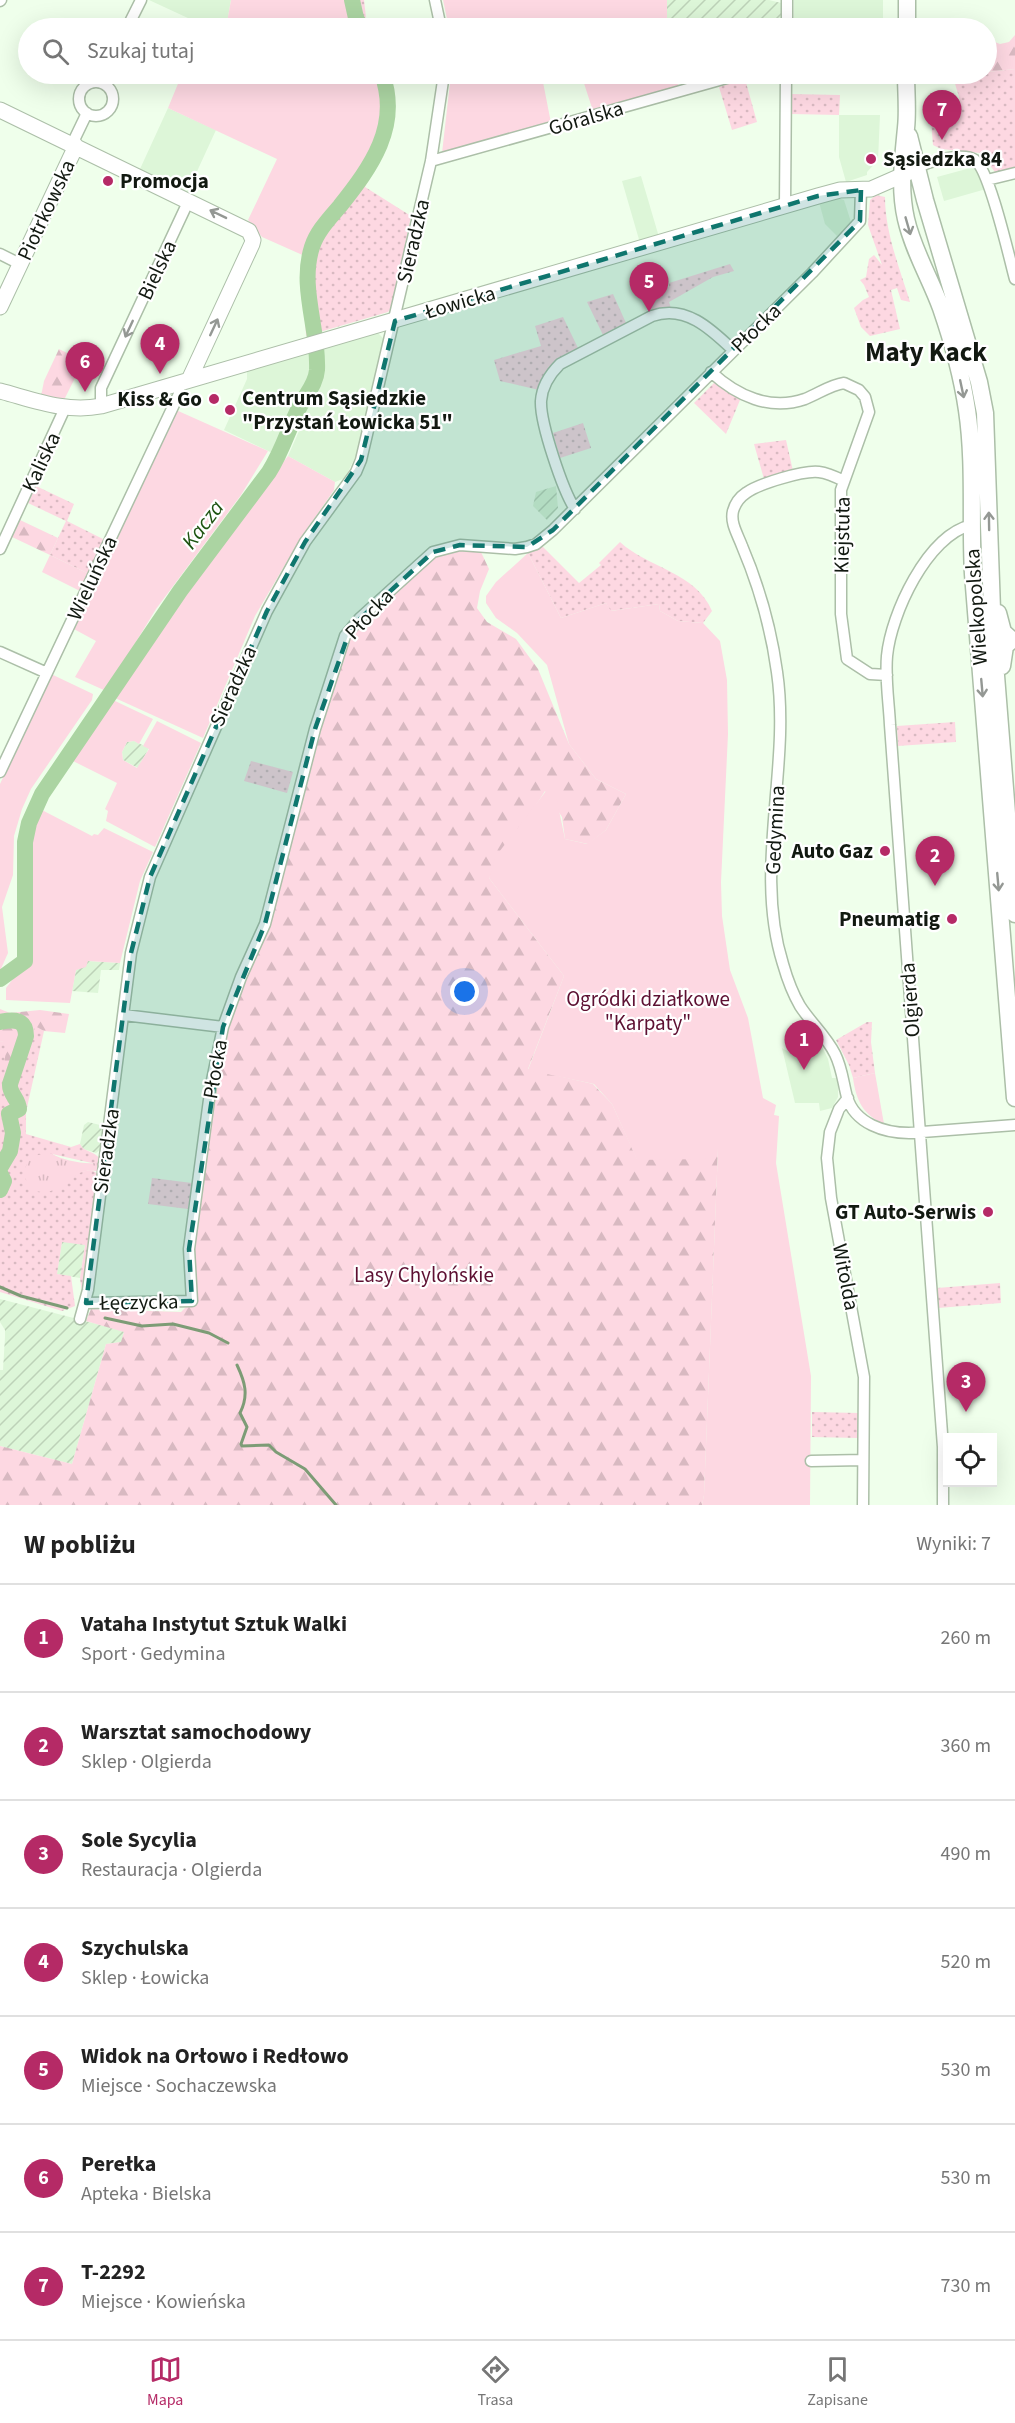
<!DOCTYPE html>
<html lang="pl">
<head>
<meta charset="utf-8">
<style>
  :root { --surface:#fff; --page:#f2f2f2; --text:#222; --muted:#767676; --line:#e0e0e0; --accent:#b52a66 }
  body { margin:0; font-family:"Source Sans 3",sans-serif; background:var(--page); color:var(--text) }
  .controls { position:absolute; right:18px; bottom:18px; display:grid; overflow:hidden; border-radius:0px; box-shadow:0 6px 24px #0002 }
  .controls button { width:54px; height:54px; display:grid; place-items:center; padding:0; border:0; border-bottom:2px solid var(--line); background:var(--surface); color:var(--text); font:30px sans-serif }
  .you { position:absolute; left:465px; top:992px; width:21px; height:21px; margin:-15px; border:4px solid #fff; border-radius:50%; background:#1a73e8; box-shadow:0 0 0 9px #1a73e833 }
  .badge { display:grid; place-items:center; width:39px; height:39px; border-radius:50%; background:var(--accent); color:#fff; font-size:20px; font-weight:700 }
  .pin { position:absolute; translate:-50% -50px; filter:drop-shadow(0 2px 3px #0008) }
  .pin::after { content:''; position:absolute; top:32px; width:21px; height:18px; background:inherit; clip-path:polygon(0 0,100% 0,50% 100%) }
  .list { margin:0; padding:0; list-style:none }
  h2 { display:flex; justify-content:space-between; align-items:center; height:78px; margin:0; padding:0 24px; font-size:26px }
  h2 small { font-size:20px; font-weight:400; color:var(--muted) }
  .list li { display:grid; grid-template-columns:39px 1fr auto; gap:18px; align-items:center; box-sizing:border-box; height:108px; padding:0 24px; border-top:2px solid var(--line) }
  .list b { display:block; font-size:22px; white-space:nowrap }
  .list p { margin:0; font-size:20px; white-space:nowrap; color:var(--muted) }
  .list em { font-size:20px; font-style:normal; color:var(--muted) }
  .icon { flex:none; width:33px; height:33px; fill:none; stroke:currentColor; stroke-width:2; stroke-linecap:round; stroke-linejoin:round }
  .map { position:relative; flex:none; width:1015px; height:1505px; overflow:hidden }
  .search { position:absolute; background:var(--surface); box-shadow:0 6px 24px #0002; left:18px; right:18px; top:18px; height:66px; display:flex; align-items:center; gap:15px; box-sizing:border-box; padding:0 21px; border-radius:33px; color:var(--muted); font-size:22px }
  .sheet { height:834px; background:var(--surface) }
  nav { display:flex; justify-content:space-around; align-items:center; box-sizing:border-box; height:84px; border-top:2px solid var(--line); background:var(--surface); font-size:16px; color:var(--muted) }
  nav a { display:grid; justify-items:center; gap:3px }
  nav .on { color:var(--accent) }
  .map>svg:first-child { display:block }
  .built { fill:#ddf6d8 }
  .industrial { fill:url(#industrial-furrows) }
  .grass { fill:url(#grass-dots) }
  .forest { fill:url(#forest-firs) }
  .park { fill:url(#park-tufts) }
  .garden { fill:#fdd8e2 }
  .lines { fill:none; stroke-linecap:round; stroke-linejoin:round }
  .stream { stroke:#7d9c76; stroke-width:3 }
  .river { stroke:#abd4a2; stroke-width:16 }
  .street-casing { stroke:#acbfa8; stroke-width:13 }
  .secondary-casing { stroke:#acbfa8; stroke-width:17 }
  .primary-casing { stroke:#acbfa8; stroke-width:19 }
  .street { stroke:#fff; stroke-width:10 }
  .secondary { stroke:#fff; stroke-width:15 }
  .primary { stroke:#fff; stroke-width:16 }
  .oneway { stroke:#949894 }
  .marked { fill:#0f766e; fill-opacity:0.2; stroke:#0f766e; stroke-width:4.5; stroke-dasharray:12 8; stroke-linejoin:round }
  .poi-dot { fill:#b52a66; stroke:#fff; stroke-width:2 }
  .labels { text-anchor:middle; stroke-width:4.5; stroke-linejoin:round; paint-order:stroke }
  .street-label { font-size:21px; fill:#121911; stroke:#fff }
  .poi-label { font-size:21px; font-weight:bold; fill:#121911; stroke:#fff; text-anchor:end }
  .park-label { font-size:21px; fill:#5d1032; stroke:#fff }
  .water-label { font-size:22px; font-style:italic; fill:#1f5412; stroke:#fff }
  .district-label { font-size:27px; font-weight:bold; fill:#121911; stroke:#fff }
</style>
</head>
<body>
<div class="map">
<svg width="1015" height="1505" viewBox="0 0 1015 1505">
  <defs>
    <pattern id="industrial-furrows" width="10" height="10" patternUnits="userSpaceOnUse" patternTransform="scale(1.5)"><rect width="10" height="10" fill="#ddf6d8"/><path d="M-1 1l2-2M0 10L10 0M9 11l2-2" fill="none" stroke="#bdd2b8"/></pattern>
    <pattern id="grass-dots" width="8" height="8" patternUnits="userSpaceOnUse" patternTransform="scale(1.5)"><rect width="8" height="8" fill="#fdd8e2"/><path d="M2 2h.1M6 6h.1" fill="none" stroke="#d8b9c1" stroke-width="1.8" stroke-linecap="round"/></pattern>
    <pattern id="forest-firs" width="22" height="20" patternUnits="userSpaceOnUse" patternTransform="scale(1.5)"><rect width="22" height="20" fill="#fdd8e2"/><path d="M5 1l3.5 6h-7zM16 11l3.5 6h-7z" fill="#d8b9c1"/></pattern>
    <pattern id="park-tufts" width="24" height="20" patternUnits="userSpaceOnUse" patternTransform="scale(1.5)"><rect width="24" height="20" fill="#fdd8e2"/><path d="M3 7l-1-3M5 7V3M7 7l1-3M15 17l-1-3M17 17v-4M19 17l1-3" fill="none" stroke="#d8b9c1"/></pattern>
  </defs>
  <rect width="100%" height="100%" fill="#efffeb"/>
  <path class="built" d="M149,0h82l-5,28 -23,-3z
    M794,0h89v28h-42l-1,-5 -46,-2z
    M168,108l48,22 -28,61 -48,-22z
    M839,115h41l-2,45 -11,12v3l-21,7 -7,-25z
    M974,167l12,22 -42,12 -7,-24z
    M641,176l18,61 -19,6 -18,-62z
    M835,197l9,3 7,22 -14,14 -12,-12 -6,-22z
    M378,333l7,7 -24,105 -16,33 -10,4 -47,-26 15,-34 -2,-1 -18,37 -59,-28 23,-51v-9z
    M812,1027l16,32 4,19h4l2,7v12l-6,11 -12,3 -1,-8h-24l-13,-55 7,4 1,-2 23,-5 -7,-14z"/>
  <path class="industrial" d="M667,0h102l12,3v25h-114z
    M556,486l2,22 -11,12 -14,-14 3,-14z
    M134,741l15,7 -11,20 -15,-8 -1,-8 5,-10z
    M87,961l33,2 -1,7h-18l-3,23 -26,-2 4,-21z
    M88,1122l16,4 -4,24 -4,3 -13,-4 -3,-5 4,-19z
    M62,1241l23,4 -5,33 -23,-4z
    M0,1299l124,32 -2,11 -16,2 -34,120 -72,-18v-76h3l2,-33v-7l-5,-8z"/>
  <path class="grass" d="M350,0h14l2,17 -2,3 4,8h-13l-1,-2z
    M1015,69v100l-13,4 -7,-1 -15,-19 -39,-4 -8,-4 -3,-37c10,-5 19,1 30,-1 1,-11 -6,-20 -6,-32l32,-1 1,-2z
    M375,74h13c15,34 -6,82 -23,113l46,29 -18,90 -5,6 -82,24c-1,-33 -7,-69 8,-99 4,-8 10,-16 15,-23 33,-46 65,-80 46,-140z
    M745,79l12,43 -25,8 -13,-43z
    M791,94l49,1 -1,20 -48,-1z
    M876,195l9,2c0,36 15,72 25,105l-9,-2 -4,-12 -6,2 9,39 -30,7 -9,-9 -7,-19 9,-8 6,-3 -5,-12 -4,-5 6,-3 3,-18 5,-4 8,10 -14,-40 2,-25z
    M730,264l4,7 -21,6 -44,25 2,6 -23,2 -6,-18 27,-5v-4z
    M613,294l13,29 -23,12 -16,-33z
    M563,317l15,31c-20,11 -33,19 -39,42l-39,-9 -6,-21 47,-14 -6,-20z
    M715,382l25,18 -14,34 -32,-31z
    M583,423l8,25 -31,10 -7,-25z
    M786,440l7,31 -29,8 -10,-35z
    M36,486l38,18 -7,17 38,19 -16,34 -39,-19 16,-34 -38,-18z
    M620,542c28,26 76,30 92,69l-9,12 -25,-2 -18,-10 -1,-7 -49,7 -4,-8 -45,15 -33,-65 14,-7 37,37 22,-18 -2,-2z
    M955,722l1,20 -58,4 -1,-20z
    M251,761l42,11 -6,21 -43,-12z
    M867,1022h5l-1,20 4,31 -22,5 -4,-13 -13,-25z
    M35,1025l9,6 -18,81v22l45,13 9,-3c4,9 14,6 20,15l-4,5 -44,-10 28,18 11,-2 8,4 -16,127 -3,-23 5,-33 -23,-3 -5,32 14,2 4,30 -13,5 -62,-19v-251l7,1z
    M152,1178l40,5 -4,26 -40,-5z
    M1000,1283l1,20 -63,5 -1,-20z
    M812,1412l47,1 -1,25 -46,-1z"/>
  <path class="forest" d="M1015,35v34l-28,3v-33l13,5 9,-2z
    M59,349l14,7 -6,13 10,5 -14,28 -22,-6 3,-15z
    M20,520l38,18 -8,17 -38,-18z
    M480,550l9,19 -9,22 -3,17 10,14 29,17 22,30 31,75 27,35 30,15 -20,36 -18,14 -23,-5 -3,-22 -17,-26 -56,87 75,98 -36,93 65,15 19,20 25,55 81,-10 -14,346 -2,10h-702v-59l72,18 34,-120 15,-2 3,-10 -38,-11 5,-12 90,3 11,-11 1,-50 30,-203 4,-19 17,-49 103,-343 81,-77 17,-9z
    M0,1009l10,4 30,-3 29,4 -4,19 -21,-2 -9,-5 -14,47 -17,-8 3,-22 -7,-2z"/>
  <path class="park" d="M52,1154c11,6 36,12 48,8l-1,12 -3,-3c-23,-5 -33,23 -55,21 -19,-3 -23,-31 -3,-37 4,-1 9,-1 14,-1z"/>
  <path class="garden" d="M231,0h119l5,28h-129z
    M443,0h224v28h-218z
    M182,74h193c26,80 -44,116 -68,183l-45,-20 -14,-17 29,-61 -109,-51z
    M451,74h109l-18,3 9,46 -109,30z
    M581,74h94l4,13 -86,24z
    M176,410l92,41 -27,44 -85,114 -50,82 -31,-14 21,-36 -24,-13z
    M288,456l47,26 -1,8 -34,49 -45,77 -52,122 -88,-40 11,-16 -2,-5 11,-12 30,-48z
    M528,553l33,65 45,-15 5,8 48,-7 1,7 18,10 25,2 17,18 7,39 1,54 -7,148 1,34 8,54 18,48 15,80 13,7 -2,10 5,1 -3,47 35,213 -1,129h-108l2,-10 14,-346 -14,10 -67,1 -25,-56 -18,-20 -66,-14 36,-94 -75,-98 7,-22 50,-65 10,5 9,43 22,5 19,-14 20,-36 -30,-15 -27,-35 -22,-79 -30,-32 -21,-15 -10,-15v-7l10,-14z
    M50,555l39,19 -9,17 -38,-19z
    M51,674l42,20 -1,6 -61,89 -9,20 -8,27 -1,39 -11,32 6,46 -8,18v-187z
    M113,700l40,19 -14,25 -5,-3 -7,1 -5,10 1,8 14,8 12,-19 -6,-3 14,-25 44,22 -46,104 -49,-26 2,-10 -3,-2 12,-26 -44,-22 29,-48z
    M40,809l52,27 2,-2 4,1 6,-7 49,24 -13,29 -20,82 -32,-2 -2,6 -10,3 -6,33 -64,-3v-12l7,-9 11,-8 6,-14 -3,-8v-33l4,-79z
    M875,1073l9,51c-21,-9 -28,-24 -31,-46z"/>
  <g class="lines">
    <path class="stream" d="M0,1287l21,9 46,12
      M105,1318l37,8 31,-2 36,9 19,10
      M237,1365c8,17 12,30 3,48l7,14 -6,17 1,2 27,-1 7,7 29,17 31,36"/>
    <path class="river" d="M352,0l4,18 6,10
      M0,979l25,-18v-119l4,-19 13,-29 138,-203 89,-119c14,-22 19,-43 31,-66 6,-12 16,-22 17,-36 2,-41 -18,-83 -5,-123 5,-16 18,-29 28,-41 31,-39 61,-80 42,-132
      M0,1022c14,-3 26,-3 26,14l-16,48c-1,10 9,15 9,25l-10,5 4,19 -3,18 -10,17
      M0,1173l4,8 -4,9"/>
    <g class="street-casing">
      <path id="street" d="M435,0l6,28
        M0,1l1,-1
        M127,28l14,-28
        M787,28v-28
        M79 99a17 17 0 1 1 34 0a17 17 0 1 1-34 0Z
        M76,146l-1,-8 12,-25
        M431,161l310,-87
        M917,168c12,-7 46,-16 58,-8 15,11 34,97 40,119
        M987,180l28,-7
        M785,206l1,-132
        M0,254l20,10
        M711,372c26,24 59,39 94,27 13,-5 25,-14 39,-16l15,7 6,7 4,15 -28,78v124l6,45 23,15 17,1
        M101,406v-18l88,-188
        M844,481c-8,-4 -16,-8 -25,-9 -15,-2 -61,12 -73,21 -6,4 -11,11 -13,18 -3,12 5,24 9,35 17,40 29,82 35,126 14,96 -24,197 6,292 4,14 10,30 17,42 11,17 26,30 35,48 7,14 8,28 12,43 8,27 38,36 62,36l106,-8
        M575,509c-12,-18 -35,-86 -34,-108 1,-15 8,-26 19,-37l92,-48c33,-12 59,13 81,34
        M0,549l65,-141
        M0,652l47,21
        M0,772l179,-378v-11
        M124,1015l99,12
        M848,1098l-9,11 -9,23 -3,26 4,40 33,179 -1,128
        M86,1303l106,-2 -3,-52 22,-164 12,-58 18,-50 24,-53 50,-195 30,-93 15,-18 73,-66 27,-7 55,4 12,-2 9,-3 17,-14 259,-257 48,-52 1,-31
        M80,1319l8,-29 43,-337 19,-76 117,-266 38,-69 51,-70 5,-12 70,-299 13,-87
        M811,1461l52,-1
        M943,1505v-58l-53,-722c-1,-22 -5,-46 -3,-69 4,-42 40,-120 84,-131"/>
    </g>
    <g class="secondary-casing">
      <path id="secondary" d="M0,110l249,121 4,9 -1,4 -63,136
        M0,307l76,-161
        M0,391c34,9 66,22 101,15l717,-210 22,-6 31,-1 41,-18"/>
    </g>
    <g class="primary-casing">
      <path id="primary" d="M907,28v-28
        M906,74c0,17 2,37 0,54 -3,31 -7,60 0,91 7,31 24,59 35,89 11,32 21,68 26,102 8,54 3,110 6,164l42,524
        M909,136l16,64 54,182 6,31 8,225 22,276
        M998,613l5,19 9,8 -7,6 -3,20"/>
    </g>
    <use href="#street" class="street"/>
    <use href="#secondary" class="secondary"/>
    <use href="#primary" class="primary"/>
  </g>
  <defs><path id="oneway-shaft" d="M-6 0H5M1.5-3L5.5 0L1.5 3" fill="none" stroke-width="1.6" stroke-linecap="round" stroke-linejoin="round" transform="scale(1.5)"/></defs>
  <g class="oneway">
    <use href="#oneway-shaft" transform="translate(218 214) rotate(-154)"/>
    <use href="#oneway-shaft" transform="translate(908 226) rotate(74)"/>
    <use href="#oneway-shaft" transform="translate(214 327) rotate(-65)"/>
    <use href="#oneway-shaft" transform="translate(129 329) rotate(115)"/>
    <use href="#oneway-shaft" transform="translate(962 389) rotate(78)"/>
    <use href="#oneway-shaft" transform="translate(989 521) rotate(-91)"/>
    <use href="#oneway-shaft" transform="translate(982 688) rotate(85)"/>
    <use href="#oneway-shaft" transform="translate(998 882) rotate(85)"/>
  </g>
  <path class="marked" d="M861,190l-1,31 -307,309 -26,17 -67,-2 -27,7 -82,75 -36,102 -50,195 -42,103 -34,222 3,52 -106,2 45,-350 19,-76 117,-266 38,-69 56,-82 34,-139 423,-125z"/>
  <g class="poi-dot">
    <circle cx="871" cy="159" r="6"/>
    <circle cx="108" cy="181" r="6"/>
    <circle cx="214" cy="399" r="6"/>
    <circle cx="230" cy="410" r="6"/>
    <circle cx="885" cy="851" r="6"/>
    <circle cx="952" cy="919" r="6"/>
    <circle cx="988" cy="1212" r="6"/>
  </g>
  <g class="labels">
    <g class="street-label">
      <text transform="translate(586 118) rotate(-16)" y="7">Góralska</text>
      <text transform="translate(46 210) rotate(-65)" y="7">Piotrkowska</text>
      <text transform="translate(413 241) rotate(-77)" y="7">Sieradzka</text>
      <text transform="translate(157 270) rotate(-65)" y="7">Bielska</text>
      <text transform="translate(460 302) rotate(-16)" y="7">Łowicka</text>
      <text transform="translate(756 328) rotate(-44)" y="7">Płocka</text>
      <text transform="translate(41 462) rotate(-65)" y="7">Kaliska</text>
      <text transform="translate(842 535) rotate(-89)" y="7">Kiejstuta</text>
      <text transform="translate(92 578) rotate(-65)" y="7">Wieluńska</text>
      <text transform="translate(976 607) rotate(-94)" y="7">Wielkopolska</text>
      <text transform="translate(369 614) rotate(-47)" y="7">Płocka</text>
      <text transform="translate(233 686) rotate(-66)" y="7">Sieradzka</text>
      <text transform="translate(775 830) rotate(-87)" y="7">Gedymina</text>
      <text transform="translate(910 1000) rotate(-94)" y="7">Olgierda</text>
      <text transform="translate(215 1069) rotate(-80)" y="7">Płocka</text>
      <text transform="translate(106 1151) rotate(-82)" y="7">Sieradzka</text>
      <text transform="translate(846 1277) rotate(79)" y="7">Witolda</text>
      <text transform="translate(139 1302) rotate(-1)" y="7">Łęczycka</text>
    </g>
    <g class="poi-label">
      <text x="883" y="166" text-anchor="start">Sąsiedzka 84</text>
      <text x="120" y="188" text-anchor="start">Promocja</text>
      <text x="242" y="405" text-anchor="start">Centrum Sąsiedzkie<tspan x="242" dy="24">"Przystań Łowicka 51"</tspan></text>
      <text x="202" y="406">Kiss &amp; Go</text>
      <text x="873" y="858">Auto Gaz</text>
      <text x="940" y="926">Pneumatig</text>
      <text x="976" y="1219">GT Auto-Serwis</text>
    </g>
    <g class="park-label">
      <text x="648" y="1006">Ogródki działkowe<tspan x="648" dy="24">"Karpaty"</tspan></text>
      <text x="424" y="1282">Lasy Chylońskie</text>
    </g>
    <g class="water-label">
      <text transform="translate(202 524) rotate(-53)" y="8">Kacza</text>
    </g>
    <g class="district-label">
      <text x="926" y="361">Mały Kack</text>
    </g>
  </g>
</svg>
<div class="controls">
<button><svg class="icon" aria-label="locate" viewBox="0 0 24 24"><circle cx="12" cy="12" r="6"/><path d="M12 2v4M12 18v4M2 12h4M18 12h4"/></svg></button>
</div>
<div class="you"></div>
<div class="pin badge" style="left:804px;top:1070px">1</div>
<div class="pin badge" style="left:935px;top:886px">2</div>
<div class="pin badge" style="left:966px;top:1412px">3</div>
<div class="pin badge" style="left:160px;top:374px">4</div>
<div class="pin badge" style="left:649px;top:312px">5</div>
<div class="pin badge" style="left:85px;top:392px">6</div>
<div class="pin badge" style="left:942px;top:140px">7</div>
<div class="search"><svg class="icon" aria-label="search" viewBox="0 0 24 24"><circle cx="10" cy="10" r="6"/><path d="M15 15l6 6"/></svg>Szukaj tutaj</div>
</div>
<section class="sheet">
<h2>W pobliżu<small>Wyniki: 7</small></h2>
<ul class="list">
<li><span class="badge">1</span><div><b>Vataha Instytut Sztuk Walki</b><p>Sport · Gedymina</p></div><em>260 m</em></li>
<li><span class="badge">2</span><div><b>Warsztat samochodowy</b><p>Sklep · Olgierda</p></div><em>360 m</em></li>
<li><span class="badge">3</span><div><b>Sole Sycylia</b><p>Restauracja · Olgierda</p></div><em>490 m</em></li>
<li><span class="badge">4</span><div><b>Szychulska</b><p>Sklep · Łowicka</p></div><em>520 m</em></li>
<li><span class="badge">5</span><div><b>Widok na Orłowo i Redłowo</b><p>Miejsce · Sochaczewska</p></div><em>530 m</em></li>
<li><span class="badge">6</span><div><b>Perełka</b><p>Apteka · Bielska</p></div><em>530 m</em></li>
<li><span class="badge">7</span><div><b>T-2292</b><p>Miejsce · Kowieńska</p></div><em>730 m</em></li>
</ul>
</section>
<nav>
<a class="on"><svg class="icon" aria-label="map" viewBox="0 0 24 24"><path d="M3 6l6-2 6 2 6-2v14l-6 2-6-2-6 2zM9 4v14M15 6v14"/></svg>Mapa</a>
<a><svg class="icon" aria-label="directions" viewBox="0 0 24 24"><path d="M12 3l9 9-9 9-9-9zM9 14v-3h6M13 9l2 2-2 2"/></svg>Trasa</a>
<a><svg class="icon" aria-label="saved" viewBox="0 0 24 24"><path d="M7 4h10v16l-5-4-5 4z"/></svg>Zapisane</a>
</nav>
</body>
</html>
